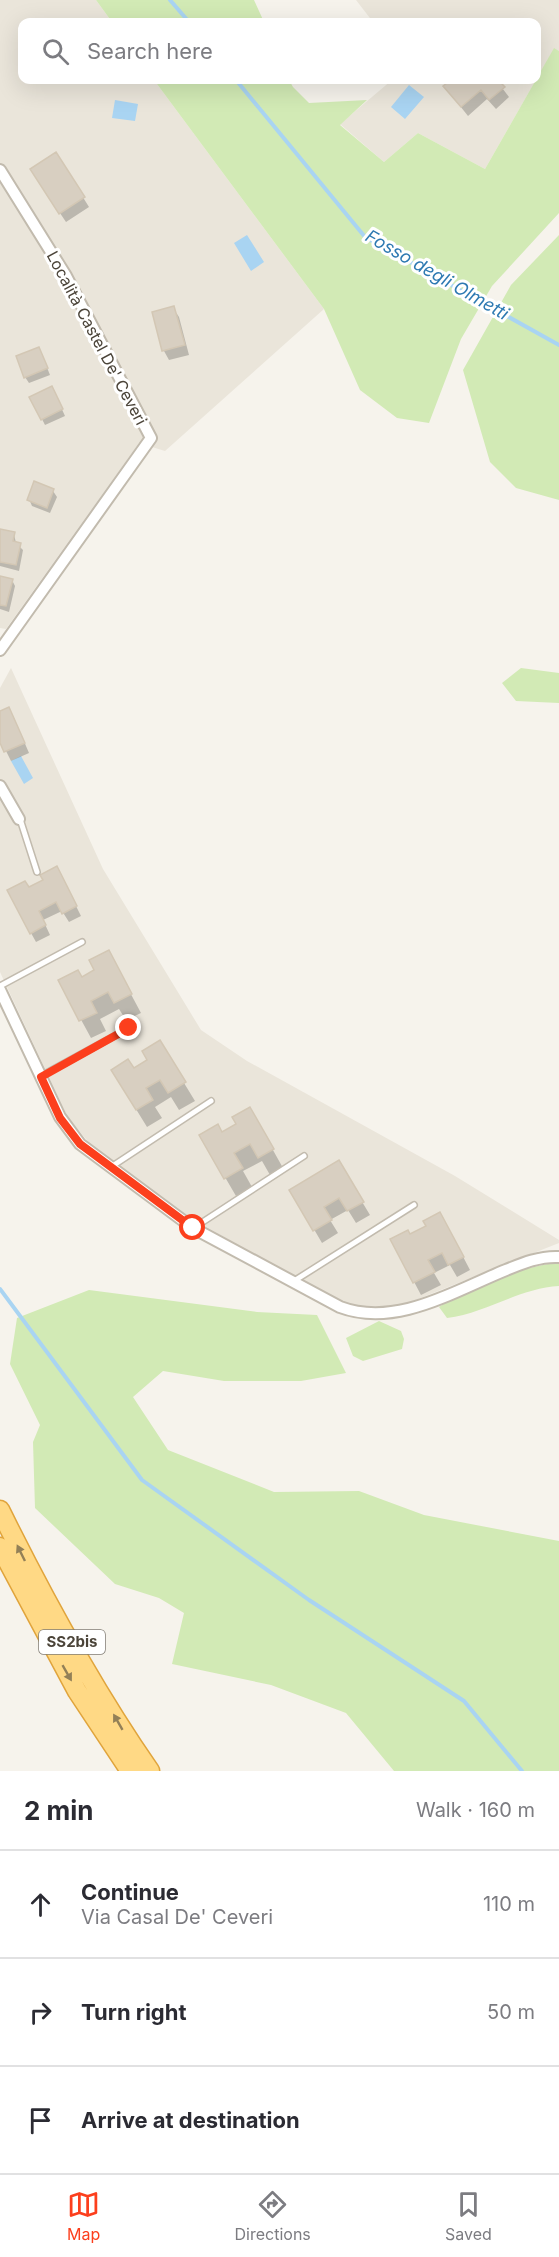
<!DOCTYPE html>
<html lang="en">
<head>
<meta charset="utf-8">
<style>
  :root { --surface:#fff; --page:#f2f2f3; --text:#2b2b33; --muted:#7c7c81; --line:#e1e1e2; --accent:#fc3f1d }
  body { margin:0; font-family:Inter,sans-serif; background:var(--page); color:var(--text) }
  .stop { position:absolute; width:18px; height:18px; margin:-14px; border:4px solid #fc3f1d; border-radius:50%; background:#fff }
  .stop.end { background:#fc3f1d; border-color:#fff; box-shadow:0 2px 6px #0008 }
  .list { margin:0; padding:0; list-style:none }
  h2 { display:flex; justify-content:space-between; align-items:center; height:78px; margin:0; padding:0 24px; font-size:26px }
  h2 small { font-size:20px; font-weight:400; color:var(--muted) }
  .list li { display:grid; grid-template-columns:39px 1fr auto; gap:18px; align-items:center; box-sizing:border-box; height:108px; padding:0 24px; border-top:2px solid var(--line) }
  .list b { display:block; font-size:22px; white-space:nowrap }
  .list p { margin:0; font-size:20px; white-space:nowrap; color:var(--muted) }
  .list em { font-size:20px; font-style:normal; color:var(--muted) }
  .icon { flex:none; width:33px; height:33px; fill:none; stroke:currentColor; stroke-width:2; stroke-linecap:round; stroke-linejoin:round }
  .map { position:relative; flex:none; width:559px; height:1771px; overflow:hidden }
  .search { position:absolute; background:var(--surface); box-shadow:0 6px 24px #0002; left:18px; right:18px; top:18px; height:66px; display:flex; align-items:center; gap:15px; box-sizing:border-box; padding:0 21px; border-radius:12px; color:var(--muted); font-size:22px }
  .sheet { height:402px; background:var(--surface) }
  nav { display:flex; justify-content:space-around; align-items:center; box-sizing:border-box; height:84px; border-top:2px solid var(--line); background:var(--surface); font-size:16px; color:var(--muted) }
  nav a { display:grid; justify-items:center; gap:3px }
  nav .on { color:var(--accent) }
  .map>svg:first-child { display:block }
  .residential { fill:#eae5da }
  .green { fill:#d2eab5 }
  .water { fill:#a9d4f2 }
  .shadow { fill:#0003 }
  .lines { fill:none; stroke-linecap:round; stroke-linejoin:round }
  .stream { stroke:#a9d4f2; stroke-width:4 }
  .building { fill:#d8cfc1; stroke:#d3c7b4; stroke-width:1.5 }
  .service-casing { stroke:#c2bbae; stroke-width:8 }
  .minor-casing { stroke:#c2bbae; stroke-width:14 }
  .trunk-casing { stroke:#e0a43c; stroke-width:21 }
  .service { stroke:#fff; stroke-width:5 }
  .minor { stroke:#fff; stroke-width:10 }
  .trunk { stroke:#ffd985; stroke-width:18 }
  .oneway { fill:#938057 }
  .route { stroke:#fc3f1d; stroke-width:8 }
  .labels { text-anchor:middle; stroke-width:6; stroke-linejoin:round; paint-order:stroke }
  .shield { fill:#fff; stroke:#817c74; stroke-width:1.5 }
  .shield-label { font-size:15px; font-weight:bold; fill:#4b4439 }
  .street-label { font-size:16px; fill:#4b4439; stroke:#fff }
  .water-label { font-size:18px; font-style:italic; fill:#2e7ab2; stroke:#fff }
</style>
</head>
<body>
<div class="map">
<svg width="559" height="1771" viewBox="0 0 559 1771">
  <rect width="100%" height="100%" fill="#f6f3ec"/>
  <path class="residential" d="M0,0h96l16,22h-90v58h132l170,229 -159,142 -26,-8 -133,186 -6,-1z
    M356,0h203v51l-5,-2 -17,30 -1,-57h-163z
    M392,80h144l-51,89 -67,-36 -34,29 -44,-38z
    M11,668l92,201 98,161 46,31 208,115 104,64v3l-146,58 -23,9 -16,1 -31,-6 -147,-84 -76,-49 -30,-28 -23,-28 -67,-144v-284z"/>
  <path class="green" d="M96,0h158l10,22h-152z
    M554,48l5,3v162l-67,73 -31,53 -32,84 -32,-5 -37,-28 -36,-81 -170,-229h135l4,7 16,16 58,-3 -27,25 44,37 34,-29 67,36z
    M559,235v265l-43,-12 -26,-26 -27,-92 48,-85z
    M521,668l38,5v30l-43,-2 -14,-18z
    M559,1262v24c-39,2 -73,27 -112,32l-8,-11c30,-21 83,-40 120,-45z
    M89,1290l168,22 60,3 29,58 -45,8h-77l-61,-10 -30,26 35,53 106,42 85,-1 65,24 135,26v230h-165l-48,-58 -75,-28 -99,-21 12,-51 -25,-15 -44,-14 -80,-76 -2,-66 7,-17 -30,-61 7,-46z
    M379,1321l22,10 3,8 -2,10 -39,12 -10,-5 -7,-18z"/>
  <path class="water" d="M409,85l15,12 -19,22 -14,-12z
    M115,100l23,4 -3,17 -23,-3z
    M247,235l17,27 -13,9 -17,-28z
    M21,756l12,22 -9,6 -13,-23z"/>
  <path class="shadow" d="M454,80h42l13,17 -13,12 -9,-10 -19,17 -23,-29z
    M56,154l33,53 -23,15 -29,-43z
    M173,308l6,9 10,38 -20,5 -5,-9 -10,-38z
    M42,355l8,20 -21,8 -4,-6z
    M55,394l10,22 -20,9 -3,-6z
    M53,491l4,6 -7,16 -18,-7 -3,-7z
    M0,534h14l2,9 7,7 -4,21 -19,-5z
    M0,577l12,3 3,6 -6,26 -9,-3z
    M0,712l14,6 15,35 -18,8 -11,-22z
    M62,878l19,38 -12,6 -7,-11 -19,9 7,15 -14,7 -5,-9 -3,-44z
    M118,970l23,43 -15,7 -7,-11 -19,10 6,12 -15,7 -31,-57z
    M159,1042l36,59 -16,9 -8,-13 -16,10 7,11 -15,9 -24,-39 26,-28z
    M250,1109l33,59 -13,7 -8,-14 -19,10 9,16 -16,9 -35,-60 21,-2 16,-10z
    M338,1162l32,53 -14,8 -8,-13 -18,10 8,13 -16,10 -31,-53z
    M447,1226l23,44 -13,7 -7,-12 -16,8 7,12 -20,10 -29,-55z"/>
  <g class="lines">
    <path class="stream" d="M170,0l19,22
      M236,80l129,157 194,108
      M0,1289l142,191 167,120 155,101 58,70"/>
  </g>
  <path class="building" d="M451,80h47l7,7 -16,13 -8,-10 -20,17 -18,-21z
    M56,152l29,45 -26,17 -29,-45z
    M174,306l11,39 -23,6 -10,-39z
    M39,347l9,21 -24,10 -8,-22z
    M52,386l11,23 -22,11 -12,-23z
    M34,481l20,8 -7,19 -20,-8z
    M0,529l15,3 -2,9 8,2 -5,22 -16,-3z
    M0,576l13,3 -7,27 -6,-1z
    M9,707l16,36 -21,9 -4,-9v-32z
    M57,866l20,40 -15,8 -6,-12 -17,9 7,14 -16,9 -23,-44 18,-9 4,6 14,-7 -3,-5z
    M109,950l23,44 -18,9 -6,-11 -17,9 6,12 -18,8 -21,-41 20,-10 4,7 12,-7 -5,-10z
    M160,1040l26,42 -18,11 -8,-13 -14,8 7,12 -17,10 -25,-40 17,-11 6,9 13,-8 -5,-9z
    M250,1107l24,42 -16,9 -8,-14 -16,9 9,15 -19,11 -25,-44 19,-11 4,8 14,-8 -4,-7z
    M339,1160l25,42 -17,9 -8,-13 -15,9 8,13 -19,11 -24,-41z
    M440,1212l24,45 -16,8 -6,-12 -14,7 7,12 -22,11 -23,-44 18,-9 2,4 16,-8 -3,-5z"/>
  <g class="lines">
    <g class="service-casing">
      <path id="service" d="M20,819l17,53
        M0,986l82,-44
        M41,1076l88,-48
        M111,1167l100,-66
        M195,1227l109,-71
        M294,1281l120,-76"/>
    </g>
    <g class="minor-casing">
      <path id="minor" d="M0,170l66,106 85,162 -151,212
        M0,786l19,33
        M0,990l60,127 20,27 113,84 147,79c56,21 114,-16 166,-37 17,-7 34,-14 53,-13"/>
    </g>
    <g class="trunk-casing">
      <path id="trunk" d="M0,1510c44,89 93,179 150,261
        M0,1547l77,144 53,80"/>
    </g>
    <use href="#service" class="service"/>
    <use href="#minor" class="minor"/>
    <use href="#trunk" class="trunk"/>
  </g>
  <defs><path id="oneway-solid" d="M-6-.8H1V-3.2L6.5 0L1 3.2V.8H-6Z" transform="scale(1.5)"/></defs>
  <g class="oneway">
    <use href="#oneway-solid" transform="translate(21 1553) rotate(-116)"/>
    <use href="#oneway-solid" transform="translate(67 1673) rotate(60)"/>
    <use href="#oneway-solid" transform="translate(118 1722) rotate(-120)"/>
  </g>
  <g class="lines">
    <path class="route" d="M129,1028l-88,49 19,41 20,26 113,84"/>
  </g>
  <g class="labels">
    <rect class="shield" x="39" y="1630" width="66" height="24" rx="4.5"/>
    <g class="shield-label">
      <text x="72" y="1647">SS2bis</text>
    </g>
    <g class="street-label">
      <text transform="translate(97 338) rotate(62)" y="6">Località Castel De' Ceveri</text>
    </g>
    <g class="water-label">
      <text transform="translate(437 275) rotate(30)" y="6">Fosso degli Olmetti</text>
    </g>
  </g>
</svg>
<div class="stop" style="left:193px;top:1228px"></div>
<div class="stop end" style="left:129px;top:1028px"></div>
<div class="search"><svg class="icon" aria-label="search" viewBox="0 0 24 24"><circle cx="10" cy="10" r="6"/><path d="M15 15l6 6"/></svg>Search here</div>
</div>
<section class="sheet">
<h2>2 min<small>Walk · 160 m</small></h2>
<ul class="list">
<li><svg class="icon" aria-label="ahead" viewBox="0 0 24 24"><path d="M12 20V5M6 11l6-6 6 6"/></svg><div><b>Continue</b><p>Via Casal De' Ceveri</p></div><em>110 m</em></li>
<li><svg class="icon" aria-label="right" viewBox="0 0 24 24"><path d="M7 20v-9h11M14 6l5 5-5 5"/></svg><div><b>Turn right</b></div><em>50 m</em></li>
<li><svg class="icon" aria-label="arrive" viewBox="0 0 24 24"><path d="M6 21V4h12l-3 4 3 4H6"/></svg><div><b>Arrive at destination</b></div></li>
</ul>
</section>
<nav>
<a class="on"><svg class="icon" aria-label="map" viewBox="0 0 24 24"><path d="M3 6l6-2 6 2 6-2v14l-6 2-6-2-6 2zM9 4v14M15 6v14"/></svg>Map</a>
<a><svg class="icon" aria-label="directions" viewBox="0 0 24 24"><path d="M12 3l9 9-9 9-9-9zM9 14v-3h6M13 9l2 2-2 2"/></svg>Directions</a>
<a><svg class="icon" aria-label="saved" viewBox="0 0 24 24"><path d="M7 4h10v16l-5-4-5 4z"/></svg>Saved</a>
</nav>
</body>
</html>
